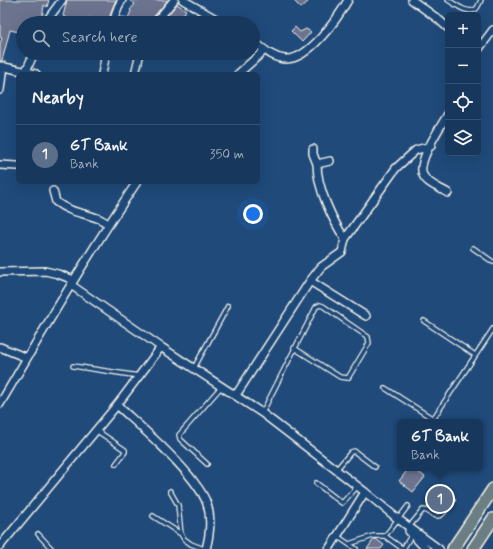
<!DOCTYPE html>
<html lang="en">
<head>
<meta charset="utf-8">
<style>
  :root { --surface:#17385c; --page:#244365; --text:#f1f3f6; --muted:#9eacbb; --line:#365272; --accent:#bca0f2 }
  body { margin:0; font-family:Mynerve,sans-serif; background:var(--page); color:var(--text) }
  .controls { position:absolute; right:12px; top:12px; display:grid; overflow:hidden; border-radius:6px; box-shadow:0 4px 16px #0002 }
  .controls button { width:36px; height:36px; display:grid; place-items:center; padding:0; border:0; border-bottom:1px solid var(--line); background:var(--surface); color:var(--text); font:20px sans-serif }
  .you { position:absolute; left:253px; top:214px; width:14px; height:14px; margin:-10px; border:3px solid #fff; border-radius:50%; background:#1a73e8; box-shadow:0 0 0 6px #1a73e833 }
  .badge { display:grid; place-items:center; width:26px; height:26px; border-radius:50%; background:var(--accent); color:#fff; font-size:13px; font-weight:700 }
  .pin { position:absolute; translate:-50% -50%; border:2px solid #fff; box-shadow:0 1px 4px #0006 }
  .popup { position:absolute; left:397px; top:419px; width:86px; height:52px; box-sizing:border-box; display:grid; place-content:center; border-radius:6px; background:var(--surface); filter:drop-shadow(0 1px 3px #0005); font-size:13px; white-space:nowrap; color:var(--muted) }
  .popup b { font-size:15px; color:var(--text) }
  .popup::after { content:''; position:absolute; left:50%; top:100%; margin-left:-8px; border:8px solid transparent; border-top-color:var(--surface) }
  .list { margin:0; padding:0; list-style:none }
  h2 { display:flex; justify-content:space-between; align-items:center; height:52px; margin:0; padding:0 16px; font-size:17px }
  h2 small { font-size:13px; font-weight:400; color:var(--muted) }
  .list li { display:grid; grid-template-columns:26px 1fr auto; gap:12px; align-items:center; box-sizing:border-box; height:60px; padding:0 16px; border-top:1px solid var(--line) }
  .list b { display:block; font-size:15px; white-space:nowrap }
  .list p { margin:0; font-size:13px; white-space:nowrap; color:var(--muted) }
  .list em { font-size:13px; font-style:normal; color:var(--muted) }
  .icon { flex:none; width:22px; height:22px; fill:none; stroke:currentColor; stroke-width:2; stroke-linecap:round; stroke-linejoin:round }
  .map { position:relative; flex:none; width:493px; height:549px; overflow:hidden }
  .search { position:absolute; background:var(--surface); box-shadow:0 4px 16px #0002; left:16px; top:16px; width:244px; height:44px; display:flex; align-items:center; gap:10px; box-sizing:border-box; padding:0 14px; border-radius:22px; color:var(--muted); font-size:15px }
  .panel { position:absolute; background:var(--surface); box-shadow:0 4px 16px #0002; left:16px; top:72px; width:244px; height:112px; border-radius:6px }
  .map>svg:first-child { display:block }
  .building { fill:#6c738f; stroke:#f4f1e8 }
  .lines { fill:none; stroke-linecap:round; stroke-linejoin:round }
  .service-casing { stroke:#f4f1e8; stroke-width:6 }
  .minor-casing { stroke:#f4f1e8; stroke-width:10 }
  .primary-casing { stroke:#f4f1e8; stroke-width:14 }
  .service { stroke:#1f4a7a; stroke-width:3.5 }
  .minor { stroke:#1f4a7a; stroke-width:7 }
  .primary { stroke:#6b7e84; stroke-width:11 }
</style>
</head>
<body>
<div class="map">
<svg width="493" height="549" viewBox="0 0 493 549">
  <rect width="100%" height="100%" fill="#1f4a7a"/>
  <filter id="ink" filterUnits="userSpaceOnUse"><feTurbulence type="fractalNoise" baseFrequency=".025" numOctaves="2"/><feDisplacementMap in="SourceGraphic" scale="8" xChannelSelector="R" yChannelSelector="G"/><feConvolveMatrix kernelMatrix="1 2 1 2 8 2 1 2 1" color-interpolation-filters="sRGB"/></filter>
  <g filter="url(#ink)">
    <path class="building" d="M0,0h49l-2,7 -3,-2 -2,14 -7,-3v7h-12v10l-13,-3 -8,31h-2v-17l2,-6 -2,-1z
      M67,0h49l-4,9 -4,14h-6l-2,-1v-2l-12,-2 -1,4 -7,-1v2h-4l-13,-7z
      M129,0h39l-17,20 -1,3h-31l3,-6 6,1 3,-7 -1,-1 5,-6z
      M293,0h17l-9,8z
      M177,4l9,6 -2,3 10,4 3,-3 3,2 -4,7 -9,-3 -2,3h-24z
      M295,27l5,5 6,-3 5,3 -9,10 -11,-11z
      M409,468h4l12,9 -12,15 -14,-11z
      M439,486l13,9 -10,15 -6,3 -9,-6 2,-3 -2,-1z
      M374,539h2l8,6 -3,4h-14z"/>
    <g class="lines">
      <g class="service-casing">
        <path id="service" d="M448,0c7,4 20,15 28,9 2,-2 4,-7 5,-9
          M473,248l20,14
          M424,321l51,34
          M73,366l66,10
          M194,368l34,-62
          M385,388l53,34
          M262,413l54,-106 4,-2 3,1 45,31 1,6 -21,35 -8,-1 -46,-29
          M433,419l60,-90
          M96,430l29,20v2l-9,12
          M207,464l-27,-25 -1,-4 42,-48
          M336,470l15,-18 3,-1 21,16
          M316,483l26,20 16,-17
          M170,491l8,14 3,29 3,5 7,5 13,5
          M153,516l28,18
          M409,527l14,-17c4,0 6,2 9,4 10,7 15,-6 21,-14
          M38,534l14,15
          M337,536l19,13
          M385,536l23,-30
          M349,544l24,-8h12l18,13 9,-15"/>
      </g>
      <g class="minor-casing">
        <path id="minor" d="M183,0l40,23
          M412,0l26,19 10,9
          M45,23l17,-23
          M113,23l5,-16 4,-7
          M155,23l19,-23
          M253,41c10,7 19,17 32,18 23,2 53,-41 63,-59
          M478,50l15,-20
          M0,66l36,8
          M26,71l8,-18
          M102,74l4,-21
          M135,74l5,-21
          M238,74l27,-24
          M0,90l3,-24
          M313,149v5l4,10
          M0,165l17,1
          M53,191l3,11c15,11 25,10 41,16 4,1 8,4 11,6
          M448,193c-8,-5 -21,-9 -25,-18 -7,-13 18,-49 25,-61
          M345,239l51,-71 20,-18 15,-4
          M0,272l45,-1 13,3 16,6
          M310,281l56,35
          M71,285l90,62 101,66 103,79 33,27 41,30
          M0,347l27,11
          M236,395l74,-114 11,-14 21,-15 3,-13c-13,-20 -28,-51 -28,-75l13,-3
          M0,404c44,-75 88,-150 137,-222
          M117,405c25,23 52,46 74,73 6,8 13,16 16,26 5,15 3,30 -1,45
          M409,531l17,18
          M0,546l117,-141 44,-58
          M329,549l36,-57"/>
      </g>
      <g class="primary-casing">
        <path id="primary" d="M453,549l40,-60
          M473,549l20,-30"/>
      </g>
      <use href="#service" class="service"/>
      <use href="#minor" class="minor"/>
      <use href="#primary" class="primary"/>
    </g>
  </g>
</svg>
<div class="controls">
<button>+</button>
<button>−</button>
<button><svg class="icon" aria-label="locate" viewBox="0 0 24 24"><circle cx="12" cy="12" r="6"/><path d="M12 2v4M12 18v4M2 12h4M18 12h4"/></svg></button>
<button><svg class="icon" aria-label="layers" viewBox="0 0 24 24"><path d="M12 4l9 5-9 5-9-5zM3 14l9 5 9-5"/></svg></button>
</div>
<div class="you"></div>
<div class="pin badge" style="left:440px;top:499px;background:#5c6f8a">1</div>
<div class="popup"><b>GT Bank</b>Bank</div>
<div class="search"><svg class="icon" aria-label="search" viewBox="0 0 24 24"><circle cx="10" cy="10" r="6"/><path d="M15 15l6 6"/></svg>Search here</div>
<section class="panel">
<h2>Nearby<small></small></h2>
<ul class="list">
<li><span class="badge" style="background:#5c6f8a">1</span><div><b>GT Bank</b><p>Bank</p></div><em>350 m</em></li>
</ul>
</section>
</div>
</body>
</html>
